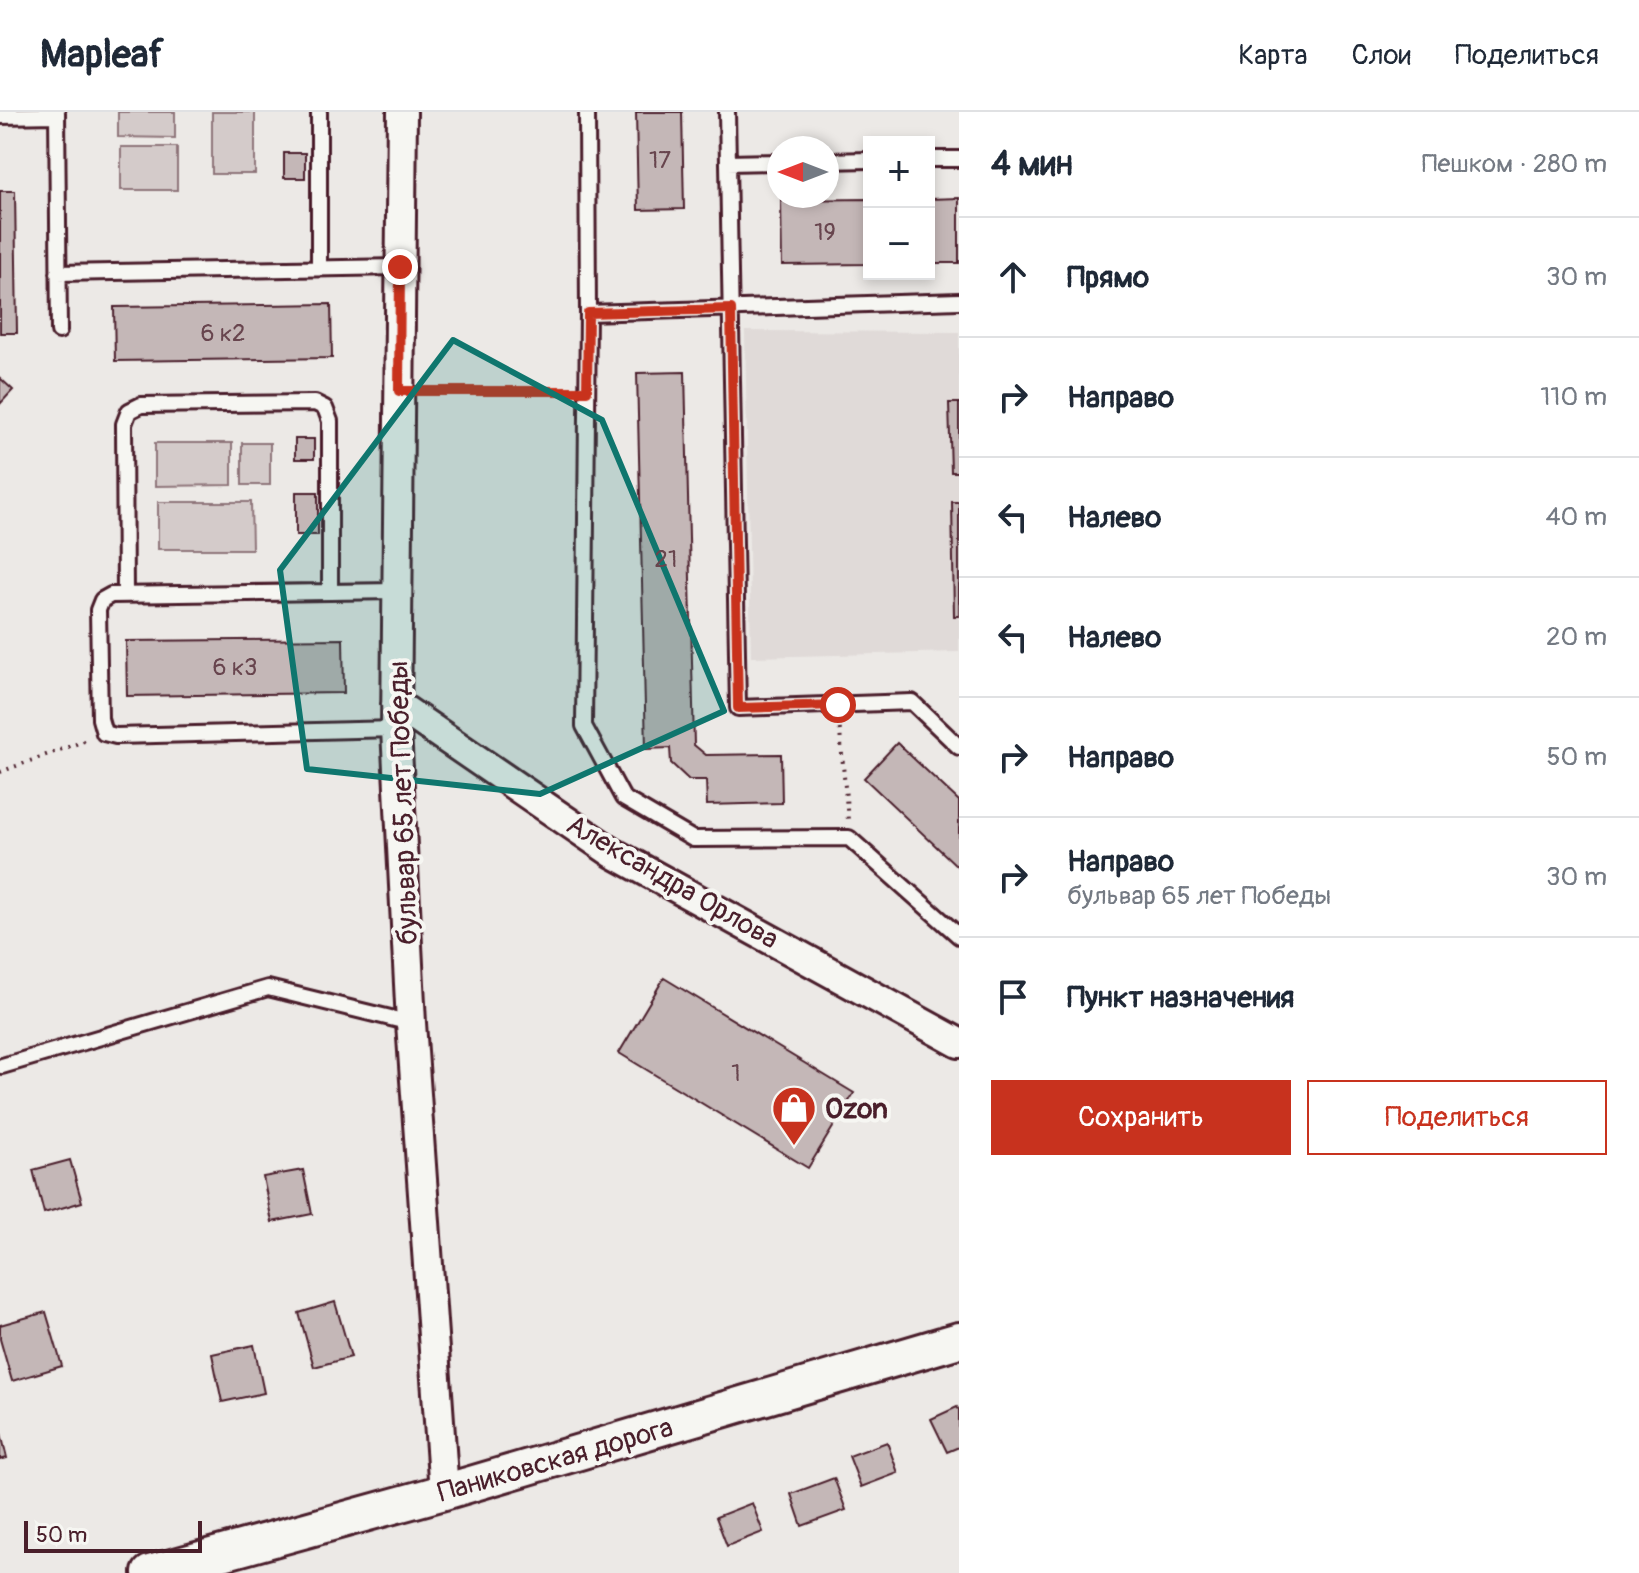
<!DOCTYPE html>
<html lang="ru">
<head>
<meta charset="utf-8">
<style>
  :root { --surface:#fff; --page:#f2f2f3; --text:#1f2937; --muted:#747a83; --line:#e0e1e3; --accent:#c8321e }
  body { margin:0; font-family:Pangolin,sans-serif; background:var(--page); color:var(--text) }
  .controls { position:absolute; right:24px; top:24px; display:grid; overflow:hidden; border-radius:0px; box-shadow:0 4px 12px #0003 }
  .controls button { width:72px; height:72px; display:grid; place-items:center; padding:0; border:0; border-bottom:2px solid var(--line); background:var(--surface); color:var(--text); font:40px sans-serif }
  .compass { position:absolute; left:767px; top:24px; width:72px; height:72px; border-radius:50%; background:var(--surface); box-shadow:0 4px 12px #0003; rotate:270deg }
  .scale { position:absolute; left:24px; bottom:20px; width:178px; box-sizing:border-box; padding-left:8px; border:4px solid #4a1f2b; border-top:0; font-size:22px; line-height:28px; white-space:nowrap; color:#4a1f2b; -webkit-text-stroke:6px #f6f6f2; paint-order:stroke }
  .stop { position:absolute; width:24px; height:24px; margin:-18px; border:6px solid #c8321e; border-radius:50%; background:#fff }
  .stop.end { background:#c8321e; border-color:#fff; box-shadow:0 2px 8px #0008 }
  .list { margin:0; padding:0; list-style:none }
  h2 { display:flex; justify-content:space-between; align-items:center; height:104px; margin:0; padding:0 32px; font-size:34px }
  h2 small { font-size:26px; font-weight:400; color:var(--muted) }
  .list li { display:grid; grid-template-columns:52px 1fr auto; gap:24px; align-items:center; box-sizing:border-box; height:120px; padding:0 32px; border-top:2px solid var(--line) }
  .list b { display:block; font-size:30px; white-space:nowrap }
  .list p { margin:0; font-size:26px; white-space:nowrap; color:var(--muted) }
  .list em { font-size:26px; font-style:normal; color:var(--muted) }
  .actions { display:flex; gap:16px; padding:24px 32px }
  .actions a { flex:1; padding:18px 0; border:2px solid var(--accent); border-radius:0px; text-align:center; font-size:28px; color:var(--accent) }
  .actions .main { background:var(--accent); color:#fff }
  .icon { flex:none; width:44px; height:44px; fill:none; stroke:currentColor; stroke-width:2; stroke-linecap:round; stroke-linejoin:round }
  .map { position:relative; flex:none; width:959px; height:1461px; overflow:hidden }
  header { display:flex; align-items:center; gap:48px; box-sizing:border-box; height:112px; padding:0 40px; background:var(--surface); border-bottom:2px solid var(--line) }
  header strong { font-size:38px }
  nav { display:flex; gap:44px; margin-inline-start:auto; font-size:28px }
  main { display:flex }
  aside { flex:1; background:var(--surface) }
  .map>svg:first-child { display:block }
  .built { fill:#e0dad8 }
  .green { fill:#d4cbca; stroke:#8f757a; stroke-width:2 }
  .building { fill:#c4b7b7; stroke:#4a1f2b; stroke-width:2 }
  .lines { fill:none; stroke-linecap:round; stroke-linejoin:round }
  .service-casing { stroke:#4a1f2b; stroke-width:20 }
  .minor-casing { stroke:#4a1f2b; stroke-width:34 }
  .tertiary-casing { stroke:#4a1f2b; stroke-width:40 }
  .path { stroke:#4a1f2b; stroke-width:4; stroke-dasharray:2 6; stroke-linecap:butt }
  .service { stroke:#f6f6f2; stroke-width:14 }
  .minor { stroke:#f6f6f2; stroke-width:28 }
  .tertiary { stroke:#f6f6f2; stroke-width:34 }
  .route { stroke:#c8321e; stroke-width:10 }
  .marked { fill:#0f766e; fill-opacity:0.2; stroke:#0f766e; stroke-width:6; stroke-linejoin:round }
  .labels { text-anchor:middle; stroke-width:8; stroke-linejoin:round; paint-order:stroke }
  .number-label { font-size:24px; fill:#68454e }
  .street-label { font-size:28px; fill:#4a1f2b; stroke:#f6f6f2 }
  .poi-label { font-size:28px; font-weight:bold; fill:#4a1f2b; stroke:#f6f6f2; text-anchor:start }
</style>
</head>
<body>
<header>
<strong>Mapleaf</strong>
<nav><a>Карта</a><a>Слои</a><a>Поделиться</a></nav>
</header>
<main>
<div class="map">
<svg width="959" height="1461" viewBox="0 0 959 1461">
  <rect width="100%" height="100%" fill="#ece9e6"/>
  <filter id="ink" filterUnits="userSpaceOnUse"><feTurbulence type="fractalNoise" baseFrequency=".0125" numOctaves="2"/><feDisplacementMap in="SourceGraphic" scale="16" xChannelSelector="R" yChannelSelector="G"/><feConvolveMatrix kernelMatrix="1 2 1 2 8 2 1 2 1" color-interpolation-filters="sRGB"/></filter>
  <g filter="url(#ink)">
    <path class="built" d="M745,219l214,1v320l-208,5z"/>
    <path class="green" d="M118,0h57v26l-57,-1z
      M212,0h43v62h-43z
      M121,35h56v43h-56z
      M155,331h77v42l-77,1z
      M242,331h28v42h-28z
      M158,390h93l1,47h-94z"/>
    <path class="building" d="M636,0h46l2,97 -46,1z
      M284,41h21v25h-21z
      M0,79h15l2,142h-17z
      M959,86v65h-30v-64z
      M869,87v65l-87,1 -1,-65z
      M331,192l1,54 -217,3 -1,-54z
      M685,260l9,373 12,10 75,-1 1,49 -75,2 -1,-25h-17l-18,-17 -1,-15 -24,1 -9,-376z
      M0,266l13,12 -13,14z
      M949,291h10v69h-8z
      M295,327h19v20h-19z
      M296,380h22v43h-22z
      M952,390h7v114h-5z
      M343,527l1,54 -217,3 -1,-55z
      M897,631l62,58v67l-95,-90z
      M664,866l190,115 -46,75 -189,-115z
      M70,1048l12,42 -38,11 -11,-43z
      M303,1058l9,44 -40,8 -9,-45z
      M335,1190l16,55 -37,10 -15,-54z
      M46,1200l16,54 -50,15 -12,-42v-14z
      M254,1233l10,48 -42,9 -10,-48z
      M957,1295l2,3v37l-12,5 -16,-33z
      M0,1317l7,29 -7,2z
      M887,1330l11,31 -37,14 -12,-31z
      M834,1366l12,32 -44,16 -11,-32z
      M752,1391l11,29 -36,14 -11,-29z"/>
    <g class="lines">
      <g class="service-casing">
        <path id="service" d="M57,0l2,219
          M319,0v156
          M587,0l1,201 -4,413 39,72 70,41 156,-1 110,98
          M727,0l1,51
          M0,4l57,-1
          M929,47h30
          M827,49l42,-1
          M779,50l-51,1 10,545 174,-6 47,45
          M58,161l342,-6
          M588,201l371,-12
          M125,483l-1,-171 5,-13 12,-6 174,-2 10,5 5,13v171
          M396,617l-280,7 -12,-3 -4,-14 -2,-109 4,-10 9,-5 286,-4
          M2,954l266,-78 143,35"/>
      </g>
      <g class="minor-casing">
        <path id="minor" d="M402,0l-6,617 15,294 33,469
          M396,592l217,149 346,190"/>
      </g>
      <g class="tertiary-casing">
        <path id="tertiary" d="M150,1461l294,-81 515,-152"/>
      </g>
      <path class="path" d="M426,279h143
        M839,609l9,99
        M0,660l87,-32"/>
      <use href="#service" class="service"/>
      <use href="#minor" class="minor"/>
      <use href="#tertiary" class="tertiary"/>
    </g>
  </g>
  <g class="lines" filter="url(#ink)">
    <path class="route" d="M400,155l-1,124h188l1,-78 143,-4 7,399 100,-3"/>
  </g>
  <path class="marked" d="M453,228l149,80 122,291 -184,83 -233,-25 -27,-199z"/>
  <defs>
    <g id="shop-pin" transform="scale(2.3)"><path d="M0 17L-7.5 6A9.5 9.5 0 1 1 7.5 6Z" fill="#c8321e" stroke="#f6f6f2"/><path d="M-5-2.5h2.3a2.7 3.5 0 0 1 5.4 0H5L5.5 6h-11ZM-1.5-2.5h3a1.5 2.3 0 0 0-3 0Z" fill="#fff"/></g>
  </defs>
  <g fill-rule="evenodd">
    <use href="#shop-pin" x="794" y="996"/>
  </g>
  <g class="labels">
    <g class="number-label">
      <text x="660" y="56">17</text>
      <text x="825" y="128">19</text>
      <text x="223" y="229">6 к2</text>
      <text x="666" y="455">21</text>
      <text x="235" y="563">6 к3</text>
      <text x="736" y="969">1</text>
    </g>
    <g class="street-label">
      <text transform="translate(402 691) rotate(-92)" y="10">бульвар 65 лет Победы</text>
      <text transform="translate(673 769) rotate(30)" y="10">Александра Орлова</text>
      <text transform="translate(555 1347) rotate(-16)" y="10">Паниковская дорога</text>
    </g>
    <g class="poi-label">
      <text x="825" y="1006">Ozon</text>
    </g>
  </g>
</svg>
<div class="controls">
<button>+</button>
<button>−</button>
</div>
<svg class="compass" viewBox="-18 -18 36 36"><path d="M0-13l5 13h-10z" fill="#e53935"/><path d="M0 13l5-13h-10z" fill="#747a83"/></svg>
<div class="scale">50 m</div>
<div class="stop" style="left:838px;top:593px"></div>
<div class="stop end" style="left:400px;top:155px"></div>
</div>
<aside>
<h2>4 мин<small>Пешком · 280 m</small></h2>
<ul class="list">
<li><svg class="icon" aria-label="ahead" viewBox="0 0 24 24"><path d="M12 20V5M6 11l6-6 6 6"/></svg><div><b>Прямо</b></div><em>30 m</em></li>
<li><svg class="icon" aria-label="right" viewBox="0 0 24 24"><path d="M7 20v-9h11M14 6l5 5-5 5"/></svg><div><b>Направо</b></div><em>110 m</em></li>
<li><svg class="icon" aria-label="left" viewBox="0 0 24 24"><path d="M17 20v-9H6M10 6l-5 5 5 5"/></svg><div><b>Налево</b></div><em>40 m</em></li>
<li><svg class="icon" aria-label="left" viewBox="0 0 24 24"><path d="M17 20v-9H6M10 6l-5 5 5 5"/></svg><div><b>Налево</b></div><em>20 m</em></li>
<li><svg class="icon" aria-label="right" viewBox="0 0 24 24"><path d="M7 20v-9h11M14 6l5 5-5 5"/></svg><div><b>Направо</b></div><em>50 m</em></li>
<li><svg class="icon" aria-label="right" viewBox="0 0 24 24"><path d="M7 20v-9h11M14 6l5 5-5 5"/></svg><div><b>Направо</b><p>бульвар 65 лет Победы</p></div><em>30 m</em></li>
<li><svg class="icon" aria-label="arrive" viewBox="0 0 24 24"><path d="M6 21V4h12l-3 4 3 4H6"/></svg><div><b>Пункт назначения</b></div></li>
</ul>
<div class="actions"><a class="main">Сохранить</a><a>Поделиться</a></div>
</aside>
</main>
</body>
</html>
